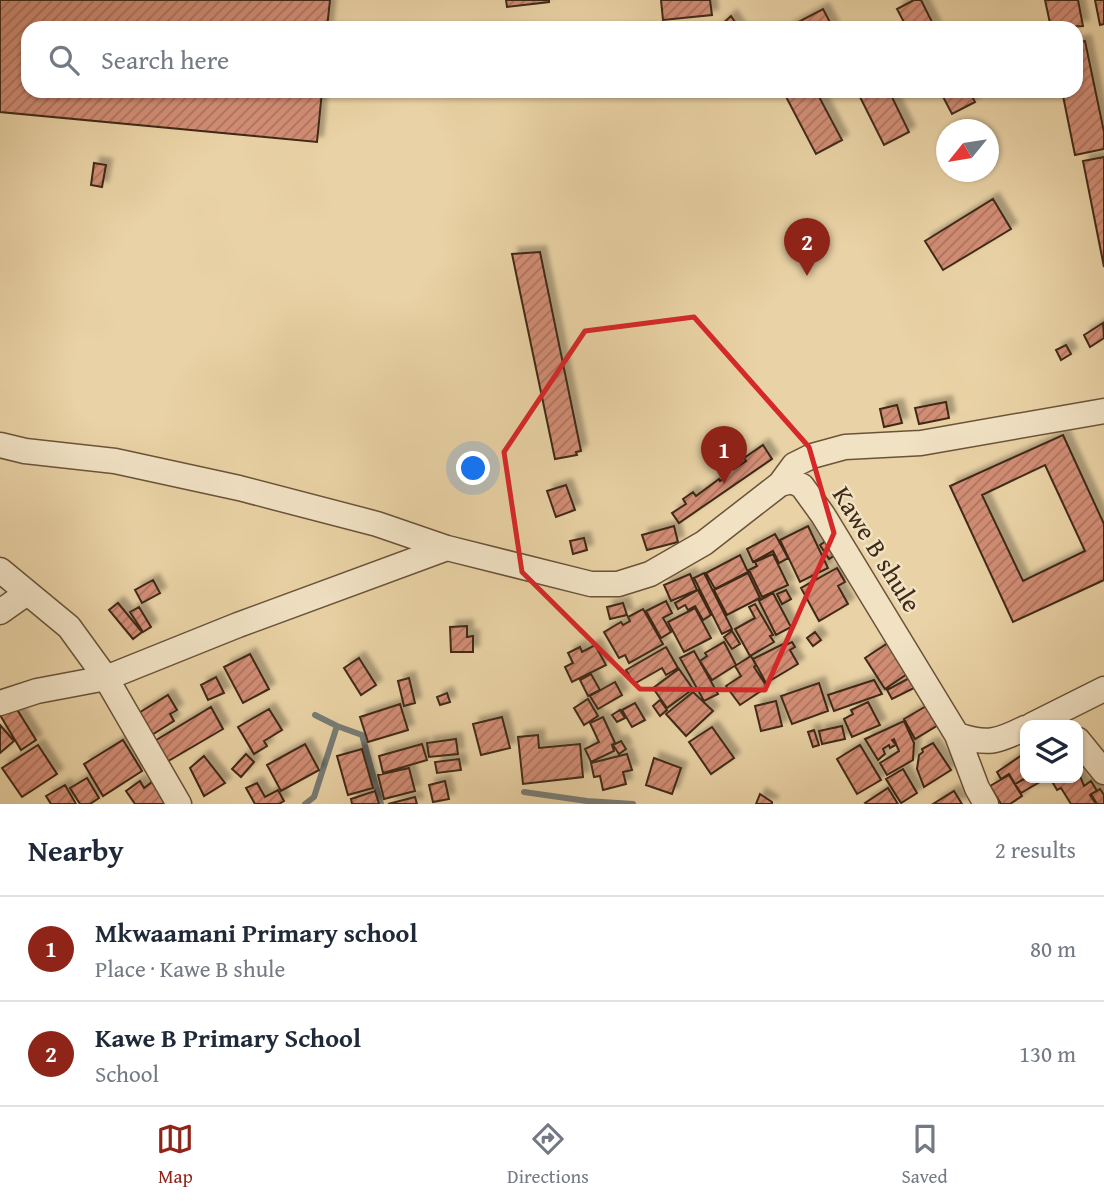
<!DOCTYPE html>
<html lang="en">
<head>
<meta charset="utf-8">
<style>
  :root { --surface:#fff; --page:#f2f2f3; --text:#1f2937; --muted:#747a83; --line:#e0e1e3; --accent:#8f2418 }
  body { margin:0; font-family:"Gentium Book Plus",serif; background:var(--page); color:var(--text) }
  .controls { position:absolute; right:21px; bottom:21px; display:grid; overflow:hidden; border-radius:14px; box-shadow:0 2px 5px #0004 }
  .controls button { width:63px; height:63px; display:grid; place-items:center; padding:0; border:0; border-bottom:2px solid var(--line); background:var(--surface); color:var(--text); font:35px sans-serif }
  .compass { position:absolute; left:936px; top:119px; width:63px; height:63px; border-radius:50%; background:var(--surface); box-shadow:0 2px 5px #0004; rotate:240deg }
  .you { position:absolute; left:474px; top:469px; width:24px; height:24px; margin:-18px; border:5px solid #fff; border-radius:50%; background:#1a73e8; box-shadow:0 0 0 10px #1a73e833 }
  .badge { display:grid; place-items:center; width:46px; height:46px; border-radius:50%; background:var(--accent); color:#fff; font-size:23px; font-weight:700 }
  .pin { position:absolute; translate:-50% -58px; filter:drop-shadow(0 2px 4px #0008) }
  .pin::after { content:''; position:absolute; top:37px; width:24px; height:21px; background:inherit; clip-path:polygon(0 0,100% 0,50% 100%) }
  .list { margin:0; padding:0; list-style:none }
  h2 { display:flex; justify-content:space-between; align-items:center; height:91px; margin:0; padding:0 28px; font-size:30px }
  h2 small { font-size:23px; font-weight:400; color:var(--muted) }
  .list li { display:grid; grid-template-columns:46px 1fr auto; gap:21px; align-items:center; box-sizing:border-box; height:105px; padding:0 28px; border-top:2px solid var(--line) }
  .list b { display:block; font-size:26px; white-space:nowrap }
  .list p { margin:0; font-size:23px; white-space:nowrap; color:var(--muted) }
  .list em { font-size:23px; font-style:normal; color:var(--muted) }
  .icon { flex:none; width:38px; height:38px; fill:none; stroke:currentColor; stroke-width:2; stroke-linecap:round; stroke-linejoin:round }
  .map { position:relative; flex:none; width:1104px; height:804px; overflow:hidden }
  .search { position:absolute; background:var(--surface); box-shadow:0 2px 5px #0004; left:21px; right:21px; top:21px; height:77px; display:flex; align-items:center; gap:18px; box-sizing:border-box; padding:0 24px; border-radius:21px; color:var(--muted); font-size:26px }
  .sheet { height:301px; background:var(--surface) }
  nav { display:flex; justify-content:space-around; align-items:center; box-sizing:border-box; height:98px; border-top:2px solid var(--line); background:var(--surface); font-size:19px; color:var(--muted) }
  nav a { display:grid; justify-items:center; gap:4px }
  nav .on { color:var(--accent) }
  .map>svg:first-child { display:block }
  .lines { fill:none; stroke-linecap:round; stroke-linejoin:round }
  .stream { stroke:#787c75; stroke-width:6 }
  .building { fill:url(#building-hatch); stroke:#3f2917; stroke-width:2; fill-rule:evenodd; filter:url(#shadow) }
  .minor-casing { stroke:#6a533a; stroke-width:27 }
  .minor { stroke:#f1e2c4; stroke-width:24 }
  .marked { fill:none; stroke:#d62828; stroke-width:5; stroke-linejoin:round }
  .labels { text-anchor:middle; stroke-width:5; stroke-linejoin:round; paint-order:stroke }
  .street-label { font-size:26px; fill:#3f2917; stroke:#f1e2c4 }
</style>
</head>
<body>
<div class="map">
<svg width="1104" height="804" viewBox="0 0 1104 804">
  <defs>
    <pattern id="building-hatch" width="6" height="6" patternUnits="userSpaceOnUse" patternTransform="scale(1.75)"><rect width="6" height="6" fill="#d28d75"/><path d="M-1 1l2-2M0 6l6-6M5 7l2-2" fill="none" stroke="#ac735f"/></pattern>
    <filter id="shadow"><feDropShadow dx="6" dy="-6" stdDeviation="2" flood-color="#0004"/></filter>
  </defs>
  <rect width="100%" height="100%" fill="#e9d2a5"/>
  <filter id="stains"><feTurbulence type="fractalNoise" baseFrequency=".00286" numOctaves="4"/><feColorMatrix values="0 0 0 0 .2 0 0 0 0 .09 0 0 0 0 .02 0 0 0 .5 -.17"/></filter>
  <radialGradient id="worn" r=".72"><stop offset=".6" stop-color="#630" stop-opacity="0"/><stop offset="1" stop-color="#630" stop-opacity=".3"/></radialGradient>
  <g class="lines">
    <path class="stream" d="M337,726l25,9 19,69
      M524,792l63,9 46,3
      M305,804l9,-7 23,-71 -22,-11"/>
  </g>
  <path class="building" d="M0,0h330l-3,28h-299v63h294l-5,51 -317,-30z
    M506,0h43v2l-42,5z
    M661,0h49l2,15 -49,5z
    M914,0h7l14,28h-28l-10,-19z
    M1045,0h33l5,26 -32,2z
    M1095,0h9v24l-4,1z
    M823,9l10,19h-46z
    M731,16l8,12h-22l2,-1z
    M1085,41l19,91v17l-29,6 -13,-64h14v-48z
    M524,91h54l-53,6z
    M783,91h33l26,49 -26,14z
    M857,91h32l20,41 -25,13z
    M940,91h29l6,11 -23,12z
    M1104,157v110l-21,-106z
    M94,163l12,2 -4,22 -11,-2z
    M993,199l18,30 -68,41 -18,-29z
    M540,252l41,199 -5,1 1,3 -22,4 -43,-205z
    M1103,323l1,15 -14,9 -6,-12z
    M1066,345l5,9 -10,6 -5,-10z
    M946,402l3,16 -30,6 -4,-16z
    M897,405l5,18 -18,4 -4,-18z
    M1063,435l41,89v56l-91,42 -63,-136zM1045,465l40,86 -62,30 -41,-86z
    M763,445l9,14 -93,64 -7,-10 14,-9 -3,-5 10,-7 3,4 23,-17 1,2 7,-5 -3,-4 8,-6 2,3 12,-8 -2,-3z
    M566,485l9,25 -19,7 -9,-26z
    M674,526l4,16 -31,8 -5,-15z
    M808,526l20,42 -28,14 -20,-42z
    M775,534l13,24 -9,5 -6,-12 -20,11 -6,-13z
    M584,538l3,12 -14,4 -3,-13z
    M829,539l9,14 -9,6 -9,-14z
    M773,554l15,31 -26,12 -13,-27 8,-4 -2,-4z
    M740,555l8,17 -33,17 -9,-16z
    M837,568l8,14 -7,4 10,18 -29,17 -18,-33z
    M704,573l28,56 -10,5 -28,-56z
    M748,573l12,25 -33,17 -13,-25z
    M690,574l7,16 -26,11 -7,-16z
    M153,580l7,13 -18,10 -7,-13z
    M698,590l13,25 -8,5 -8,-14 -7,4 -3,-5 -7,4 -3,-6z
    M786,590l5,9 -9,5 -5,-10z
    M773,593l18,34 -15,8 -17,-34z
    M666,601l6,12 -9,5 8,14 -10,6 -15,-27z
    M118,603l24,29 -9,7 -24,-29z
    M623,603l4,12 -17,4 -3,-12z
    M755,604l18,31 -3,1 4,6 -24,14 -15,-27 20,-11 -6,-11z
    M139,607l12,20 -8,5 -13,-20z
    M695,608l16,30 -27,14 -16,-30z
    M643,609l20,35 -34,19 -4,-8 -6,3 -15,-26 17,-10 2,3 7,-4 -2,-4z
    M467,626v11l6,-1v16h-22l-1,-25z
    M732,631l8,13 -8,5 -8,-12z
    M815,632l6,8 -8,6 -6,-8z
    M724,642l12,23 -24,15 -12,-19 7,-5 -2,-3z
    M792,642l3,5 -5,3 8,14 -32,19 -13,-24 30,-15 1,2z
    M888,643l19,31 -22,15 -20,-31z
    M595,645l11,20 -34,17 -7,-15 8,-4 -5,-10 12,-6 2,5z
    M666,647l12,21 -12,7 -4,-7 -28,16 -8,-14z
    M694,651l24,43 -14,7 -24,-43z
    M250,654l19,35 -26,14 -19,-36z
    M751,656l5,9 -2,2 13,20 -27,18 -14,-19 15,-10 -6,-10z
    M359,658l17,27 -15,10 -17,-27z
    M679,669l14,20 -26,19 -14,-20z
    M591,674l9,16 -12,6 -8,-16z
    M913,676l5,10 -26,13 -5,-9z
    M216,677l8,16 -16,7 -7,-15z
    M409,678l6,25 -11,3 -6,-25z
    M874,680l8,14 -48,17 -6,-16z
    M615,682l7,13 -24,14 -8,-13z
    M819,683l9,28 -36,13 -11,-28z
    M693,692l20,19 -27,25 -20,-22z
    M447,693l3,9 -10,3 -3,-8z
    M168,695l9,15 -7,4 4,7 -24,15 -13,-22z
    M588,699l10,17 -14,9 -10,-17z
    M660,700l7,10 -7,6 -7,-10z
    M776,701l6,25 -21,5 -6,-25z
    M868,702l12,23 -28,12 -8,-18 9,-5 -2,-4z
    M13,703l23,37 -15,10 -21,-35v-4z
    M635,703l10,17 -13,7 -10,-17z
    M400,704l8,26 -40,12 -8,-25z
    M928,705l12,19 -25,15 -11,-20z
    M211,707l12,22 -58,34 -12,-21z
    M269,709l13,21 -18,11 3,5 -13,8 -16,-27z
    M620,710l5,8 -8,4 -5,-7z
    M502,717l8,31 -29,7 -8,-31z
    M603,717l12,26 -3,2 2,6 -23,11 -6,-13 14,-7 -9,-19z
    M904,721l10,22 -1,17 -26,15 -7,-12 19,-12 -5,-12 -2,1 4,5 -6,3 -1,-3 -6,4 2,5 -7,6 -13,-21z
    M0,725l14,16 -14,12z
    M842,726l3,13 -23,5 -3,-13z
    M712,727l22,31 -23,16 -22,-32z
    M814,730l5,15 -6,2 -5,-15z
    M538,735l1,13 41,-4 3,33 -60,7 -5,-47z
    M456,739l2,15 -29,3 -2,-14z
    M123,740l19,31 -39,25 -19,-32z
    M621,741l5,8 -7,5 -6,-9z
    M933,743l18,27 -27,17 -7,-18 2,-14 4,-3 -1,-3z
    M305,744l14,26 -38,21 -14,-26z
    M422,744l5,16 -44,13 -4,-17z
    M38,745l19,29 -35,23 -20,-29z
    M860,745l21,35 -24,14 -20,-35z
    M362,749l11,39 -25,7 -11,-39z
    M1025,753v25l-10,6 -6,-10 -8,5 -4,-7z
    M246,754l8,8 -13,15 -9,-8z
    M627,754l5,16 -9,2 3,12 -23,6 -3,-14 -6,1 -3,-14z
    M204,756l21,27 -21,13 -14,-28z
    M654,758l27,10 -9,26 -26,-9z
    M459,759l2,11 -24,3 -2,-11z
    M409,768l6,23 -31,8 -6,-24z
    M903,769l14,24 -16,10 -15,-24z
    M1078,771l6,15 7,-5 6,10 -7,4 6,9h-25l-10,-16 -4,2 -7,-12h28z
    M1009,775l13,21 -12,8h-9l-11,-18z
    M87,778l12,20 -9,6h-10l-10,-16z
    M1026,778h16l1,2 -22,13 -6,-9z
    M140,781l4,7 8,-6 15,22h-32l-9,-13z
    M445,781l4,18 -16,3 -4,-17z
    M257,783l8,14 13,-7 6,11 -5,3h-24l-9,-16z
    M65,785l11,19h-25l-5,-8z
    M888,788l10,16h-32l-1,-1z
    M1100,789l4,6v9h-7l-6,-10z
    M375,791l4,13h-27l-1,-5z
    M954,791l8,13h-29z
    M760,794l12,8v2h-16z
    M415,797l2,7h-29z"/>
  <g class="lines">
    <g class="minor-casing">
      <path id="minor" d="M0,445l25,6 90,10 124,27 138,36 70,24 144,36h27l32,-10 54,-31 76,-59 12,-3 10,5 21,29 134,220c30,10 40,7 68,-7
        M780,484l14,-19 18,-9 33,-9 76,-4 183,-32
        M0,570l69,57 37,51 73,126
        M0,612l27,-19
        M0,703l37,-12 69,-13 132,-53 209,-77
        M1032,725l72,-36
        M957,735l20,53 9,16
        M1078,740l26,32"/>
    </g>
    <use href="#minor" class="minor"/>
  </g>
  <path class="marked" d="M694,317l115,130 25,86 -69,157 -125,-1 -118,-117 -18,-120 81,-121z"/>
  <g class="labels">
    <g class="street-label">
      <text transform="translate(877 549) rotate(58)" y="9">Kawe B shule</text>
    </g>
  </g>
  <rect width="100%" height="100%" filter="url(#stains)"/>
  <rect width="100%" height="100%" fill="url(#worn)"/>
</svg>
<div class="controls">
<button><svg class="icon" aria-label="layers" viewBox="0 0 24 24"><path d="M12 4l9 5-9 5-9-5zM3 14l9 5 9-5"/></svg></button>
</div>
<svg class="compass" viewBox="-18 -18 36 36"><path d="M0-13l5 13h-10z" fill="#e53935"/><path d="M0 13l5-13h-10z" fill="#747a83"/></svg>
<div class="you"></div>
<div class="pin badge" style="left:724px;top:484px">1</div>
<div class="pin badge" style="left:807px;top:276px">2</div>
<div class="search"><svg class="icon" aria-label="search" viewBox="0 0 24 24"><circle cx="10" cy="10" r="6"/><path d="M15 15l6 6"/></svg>Search here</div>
</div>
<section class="sheet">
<h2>Nearby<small>2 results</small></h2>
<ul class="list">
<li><span class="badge">1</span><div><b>Mkwaamani Primary school</b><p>Place · Kawe B shule</p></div><em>80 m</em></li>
<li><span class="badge">2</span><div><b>Kawe B Primary School</b><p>School</p></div><em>130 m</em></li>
</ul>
</section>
<nav>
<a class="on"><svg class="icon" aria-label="map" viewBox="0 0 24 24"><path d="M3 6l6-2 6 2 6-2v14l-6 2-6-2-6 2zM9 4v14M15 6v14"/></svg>Map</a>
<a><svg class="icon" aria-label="directions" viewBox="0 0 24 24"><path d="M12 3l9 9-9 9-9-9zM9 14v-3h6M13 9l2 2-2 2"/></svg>Directions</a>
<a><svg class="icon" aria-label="saved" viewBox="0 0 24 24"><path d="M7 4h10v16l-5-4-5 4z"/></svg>Saved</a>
</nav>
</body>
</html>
